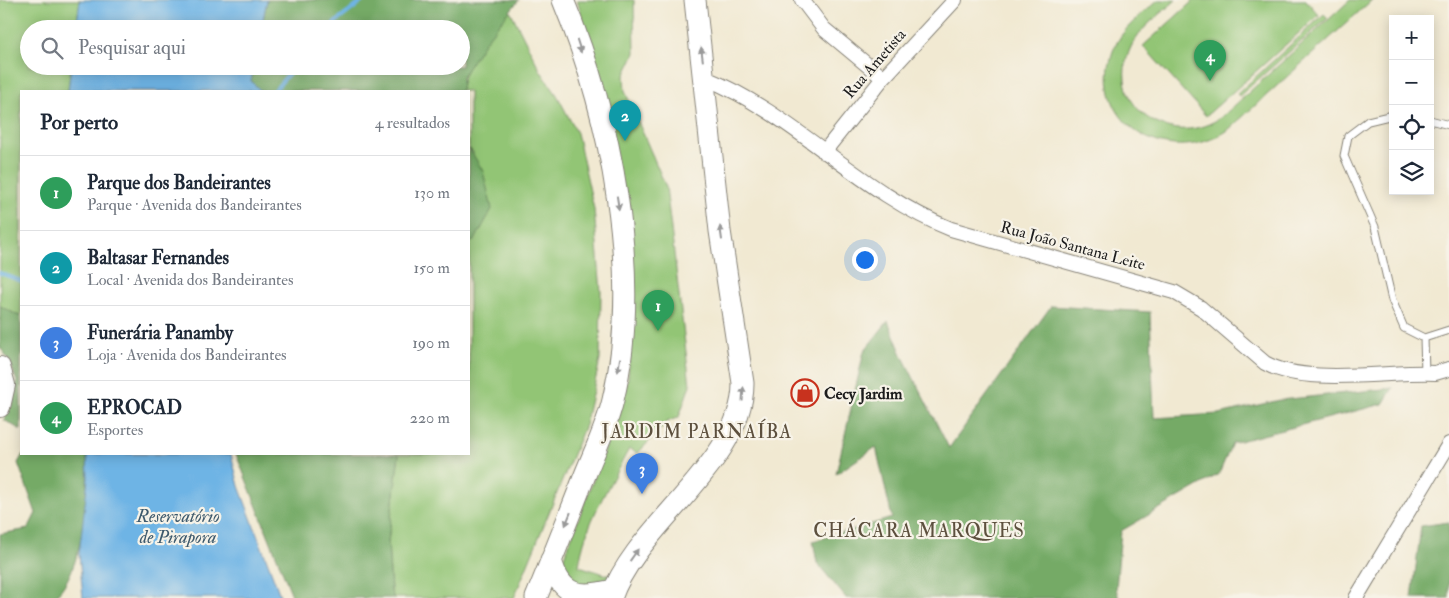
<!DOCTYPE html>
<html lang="pt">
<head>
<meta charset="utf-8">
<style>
  :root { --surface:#fff; --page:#f6f6f7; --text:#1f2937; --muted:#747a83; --line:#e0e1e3; --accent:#0b8043 }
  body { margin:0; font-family:"IM FELL Double Pica",serif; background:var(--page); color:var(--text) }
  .controls { position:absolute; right:15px; top:15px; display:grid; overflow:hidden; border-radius:0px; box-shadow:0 2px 12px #0003 }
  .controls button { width:45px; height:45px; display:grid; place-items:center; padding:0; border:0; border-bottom:1px solid var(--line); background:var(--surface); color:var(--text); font:25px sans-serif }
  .you { position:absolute; left:864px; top:259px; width:18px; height:18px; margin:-12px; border:4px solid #fff; border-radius:50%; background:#1a73e8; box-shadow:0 0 0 8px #1a73e833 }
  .badge { display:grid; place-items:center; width:32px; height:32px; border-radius:50%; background:var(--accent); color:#fff; font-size:16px; font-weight:700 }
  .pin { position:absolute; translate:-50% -41px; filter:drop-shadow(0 1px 2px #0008) }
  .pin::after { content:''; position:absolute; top:26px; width:18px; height:15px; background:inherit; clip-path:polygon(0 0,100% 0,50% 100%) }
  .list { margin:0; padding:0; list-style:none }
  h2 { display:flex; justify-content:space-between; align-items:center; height:65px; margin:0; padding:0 20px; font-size:21px }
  h2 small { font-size:16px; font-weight:400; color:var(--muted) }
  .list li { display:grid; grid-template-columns:32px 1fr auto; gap:15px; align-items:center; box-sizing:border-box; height:75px; padding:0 20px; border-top:1px solid var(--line) }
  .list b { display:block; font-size:19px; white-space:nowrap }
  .list p { margin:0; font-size:16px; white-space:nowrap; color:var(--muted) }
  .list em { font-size:16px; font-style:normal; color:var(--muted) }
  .icon { flex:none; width:28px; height:28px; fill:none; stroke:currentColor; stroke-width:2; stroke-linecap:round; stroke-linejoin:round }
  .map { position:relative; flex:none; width:1449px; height:598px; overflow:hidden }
  .search { position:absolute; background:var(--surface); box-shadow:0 2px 12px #0003; left:20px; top:20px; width:450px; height:55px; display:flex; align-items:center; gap:12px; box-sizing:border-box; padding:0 18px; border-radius:28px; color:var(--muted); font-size:19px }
  .panel { position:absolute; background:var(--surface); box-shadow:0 2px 12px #0003; left:20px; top:90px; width:450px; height:365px; border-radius:0px }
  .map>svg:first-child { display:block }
  .green { fill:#92c575; stroke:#577048 }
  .forest { fill:#75aa66; stroke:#486341 }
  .water { fill:#6eb4e5; stroke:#456880 }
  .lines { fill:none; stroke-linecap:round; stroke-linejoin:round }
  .stream { stroke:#6eb4e5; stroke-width:4 }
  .lane-casing { stroke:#868277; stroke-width:9 }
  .street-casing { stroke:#868277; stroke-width:16 }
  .secondary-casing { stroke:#868277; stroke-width:22 }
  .primary-casing { stroke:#868277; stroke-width:23 }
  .lane { stroke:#fff; stroke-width:7 }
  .street { stroke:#fff; stroke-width:14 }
  .secondary { stroke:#fff; stroke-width:20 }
  .primary { stroke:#fff; stroke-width:21 }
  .oneway { fill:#999 }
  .labels { text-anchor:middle; stroke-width:4.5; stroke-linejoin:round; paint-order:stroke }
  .street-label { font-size:16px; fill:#1c1c1c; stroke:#f7f3e8 }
  .poi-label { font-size:16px; font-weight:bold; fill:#1c1c1c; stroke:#f7f3e8; text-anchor:start }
  .water-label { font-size:18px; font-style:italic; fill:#3d596c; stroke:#f7f3e8 }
  .quarter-label { font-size:19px; letter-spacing:1px; fill:#5d503e; stroke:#f7f3e8 }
</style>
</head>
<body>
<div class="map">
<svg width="1449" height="598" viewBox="0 0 1449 598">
  <rect width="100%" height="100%" fill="#f7f3e8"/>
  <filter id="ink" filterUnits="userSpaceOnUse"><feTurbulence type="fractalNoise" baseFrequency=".02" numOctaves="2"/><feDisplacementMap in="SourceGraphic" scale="10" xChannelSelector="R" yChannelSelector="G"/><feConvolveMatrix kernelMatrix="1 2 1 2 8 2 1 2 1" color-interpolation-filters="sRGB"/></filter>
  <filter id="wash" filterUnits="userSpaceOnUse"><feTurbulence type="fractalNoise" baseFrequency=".0096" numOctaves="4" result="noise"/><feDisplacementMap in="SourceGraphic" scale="20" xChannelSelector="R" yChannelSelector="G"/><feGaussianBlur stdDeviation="1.12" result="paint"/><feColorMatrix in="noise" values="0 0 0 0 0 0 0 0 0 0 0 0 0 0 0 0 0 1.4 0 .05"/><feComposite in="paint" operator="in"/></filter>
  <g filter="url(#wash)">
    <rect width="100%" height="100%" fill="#f1e9d2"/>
    <path class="green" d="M0,0h80l-4,29h-47v37h42l-3,25h-47v226l-21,-11z
      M577,0h57l1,53 -11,23 1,15 41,96 24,198 -11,32 -12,5 -29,31 -9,-4c-19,36 -45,76 -50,117l35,11 -4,5 -39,5 -9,-25 53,-139 13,-45 6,-95 -38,-219z
      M1158,0h18c-15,14 -37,28 -45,47 -28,60 43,107 93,68l126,-115h22l-145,131c-62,40 -139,-10 -114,-80 8,-22 28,-36 45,-51z
      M1194,0h112l13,15 -113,101 -63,-70z
      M510,10l30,60 17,25 20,38 17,76 7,83 -1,68 -15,65 -71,173h-120l-3,-7 -3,-49 11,-88h70v-211l6,-3 -2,-88 -4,-4v-57h-8c1,-29 31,-58 49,-81z
      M1324,14l4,4 -89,78 -2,-2z"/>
    <path class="forest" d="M267,0h252l-33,40 -24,37 -1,14h-200l-10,-10 3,-15h207v-37h-200z
      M469,148l14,23 9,38 -17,31 -6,3z
      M0,306l21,11v113l-17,-10 9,-18 4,-20 -7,-20 -10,-15z
      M1051,306l99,6 4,106 65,-4 61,-14 113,-12 -10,16 -151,39 -13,31 -98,57 -5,58 3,9h-273l-29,-35 -4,-22 79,-23 -16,-71 -40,27 28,-123 24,-30 15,36 46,91z
      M23,454h64c2,37 -3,120 -34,144h-53v-64l28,-5 8,-16 -18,-50z
      M236,454h163l-11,88 3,49 3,7h-101z
      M1449,522v76h-37l9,-72z"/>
    <path class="water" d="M80,0h187l-6,29h-185z
      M71,66h183l-3,15 10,10h-193z
      M87,454h144l8,32 42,112h-198l-4,-44 9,-76z"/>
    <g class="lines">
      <path class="stream" d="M327,29l37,-29
        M274,91l21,-25
        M0,273l21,8"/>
    </g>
  </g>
  <g filter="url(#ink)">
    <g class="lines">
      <g class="lane-casing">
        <path id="lane" d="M1393,115l-25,6 -20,15 -4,20 31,71 17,73 12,28 20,10 1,35
          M1430,120l19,5
          M1424,338l25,-8"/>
      </g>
      <g class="street-casing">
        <path id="street" d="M802,0l22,29 59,49
          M705,78c90,36 155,115 246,151l223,63 27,16 64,55c40,23 122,8 170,10l14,-4
          M824,152l59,-74 72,-78
          M1356,598l93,-154"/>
      </g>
      <g class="secondary-casing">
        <path id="secondary" d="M0,367l5,18 -5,22"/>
      </g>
      <g class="primary-casing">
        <path id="primary" d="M551,560c10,37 28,38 63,30
          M536,598c17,-41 33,-82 49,-123 10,-25 22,-49 28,-75 30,-124 -2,-284 -50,-400
          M611,598c25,-73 133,-136 132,-215l-23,-152 -25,-231"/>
      </g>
      <use href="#lane" class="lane"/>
      <use href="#street" class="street"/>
      <use href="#secondary" class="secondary"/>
      <use href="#primary" class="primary"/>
    </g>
    <defs><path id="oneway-solid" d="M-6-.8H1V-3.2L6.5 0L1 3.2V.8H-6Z" transform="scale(1.25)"/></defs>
    <g class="oneway">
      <use href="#oneway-solid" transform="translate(579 46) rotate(72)"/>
      <use href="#oneway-solid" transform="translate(702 54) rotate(-97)"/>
      <use href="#oneway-solid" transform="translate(618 203) rotate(81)"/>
      <use href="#oneway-solid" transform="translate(721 233) rotate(-98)"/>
      <use href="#oneway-solid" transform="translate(619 365) rotate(99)"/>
      <use href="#oneway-solid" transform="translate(743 394) rotate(-86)"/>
      <use href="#oneway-solid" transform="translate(568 519) rotate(112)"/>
      <use href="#oneway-solid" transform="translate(634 555) rotate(-55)"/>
    </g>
  </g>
  <defs>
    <g id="shop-ring" transform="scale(1.4375)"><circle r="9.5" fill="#f7f3e8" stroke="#c8321e" stroke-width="1.5"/><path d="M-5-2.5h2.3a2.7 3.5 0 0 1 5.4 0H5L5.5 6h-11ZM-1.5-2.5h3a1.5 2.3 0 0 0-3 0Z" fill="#c8321e"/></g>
  </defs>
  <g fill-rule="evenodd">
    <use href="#shop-ring" x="805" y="393"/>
  </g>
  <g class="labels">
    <g class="street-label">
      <text transform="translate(874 63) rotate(-49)" y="6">Rua Ametista</text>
      <text transform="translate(1073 245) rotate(15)" y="6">Rua João Santana Leite</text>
    </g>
    <g class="poi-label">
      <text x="824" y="399">Cecy Jardim</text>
    </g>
    <g class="water-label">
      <text x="178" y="522">Reservatório<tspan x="178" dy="21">de Pirapora</tspan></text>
    </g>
    <g class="quarter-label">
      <text x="697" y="438">JARDIM PARNAÍBA</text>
      <text x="919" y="537">CHÁCARA MARQUES</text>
    </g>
  </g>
</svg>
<div class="controls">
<button>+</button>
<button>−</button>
<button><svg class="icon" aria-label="locate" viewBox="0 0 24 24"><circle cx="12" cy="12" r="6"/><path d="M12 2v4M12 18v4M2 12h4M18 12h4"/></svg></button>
<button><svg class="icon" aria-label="layers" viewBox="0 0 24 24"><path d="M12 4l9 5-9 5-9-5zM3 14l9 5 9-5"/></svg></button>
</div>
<div class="you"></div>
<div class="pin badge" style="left:658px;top:331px;background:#2e9e5b">1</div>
<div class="pin badge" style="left:625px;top:141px;background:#0f9aa8">2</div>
<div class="pin badge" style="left:642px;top:494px;background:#3f7fe0">3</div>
<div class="pin badge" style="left:1210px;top:81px;background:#2e9e5b">4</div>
<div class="search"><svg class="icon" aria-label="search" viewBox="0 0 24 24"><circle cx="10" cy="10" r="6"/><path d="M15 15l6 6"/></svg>Pesquisar aqui</div>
<section class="panel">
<h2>Por perto<small>4 resultados</small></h2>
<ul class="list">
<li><span class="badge" style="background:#2e9e5b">1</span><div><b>Parque dos Bandeirantes</b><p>Parque · Avenida dos Bandeirantes</p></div><em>130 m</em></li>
<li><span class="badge" style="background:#0f9aa8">2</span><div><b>Baltasar Fernandes</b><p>Local · Avenida dos Bandeirantes</p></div><em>150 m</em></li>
<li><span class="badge" style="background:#3f7fe0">3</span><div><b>Funerária Panamby</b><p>Loja · Avenida dos Bandeirantes</p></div><em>190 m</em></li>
<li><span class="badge" style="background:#2e9e5b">4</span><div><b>EPROCAD</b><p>Esportes</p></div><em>220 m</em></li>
</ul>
</section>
</div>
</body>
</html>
